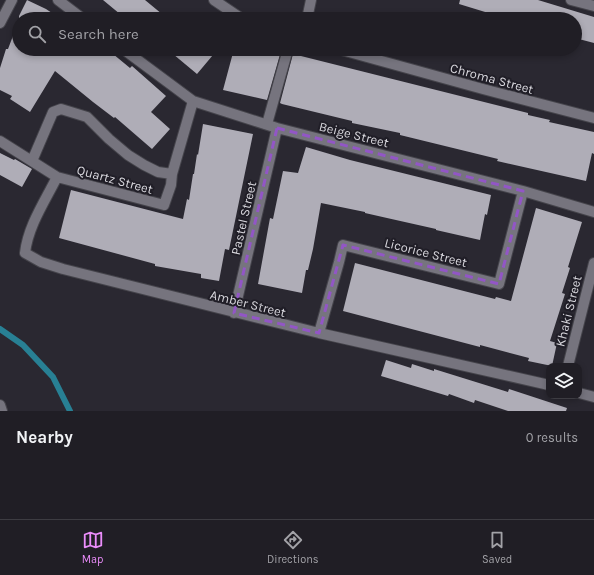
<!DOCTYPE html>
<html lang="en">
<head>
<meta charset="utf-8">
<style>
  :root { --surface:#201e25; --page:#2d2b32; --text:#f1f3f6; --muted:#a2a2a7; --line:#3d3c42; --accent:#eb8dfb }
  body { margin:0; font-family:Karla,sans-serif; background:var(--page); color:var(--text) }
  .controls { position:absolute; right:12px; bottom:12px; display:grid; overflow:hidden; border-radius:8px; box-shadow:0 2px 6px #0003 }
  .controls button { width:36px; height:36px; display:grid; place-items:center; padding:0; border:0; border-bottom:1px solid var(--line); background:var(--surface); color:var(--text); font:20px sans-serif }
  .list { margin:0; padding:0; list-style:none }
  h2 { display:flex; justify-content:space-between; align-items:center; height:52px; margin:0; padding:0 16px; font-size:17px }
  h2 small { font-size:13px; font-weight:400; color:var(--muted) }
  .icon { flex:none; width:22px; height:22px; fill:none; stroke:currentColor; stroke-width:2; stroke-linecap:round; stroke-linejoin:round }
  .map { position:relative; flex:none; width:594px; height:411px; overflow:hidden }
  .search { position:absolute; background:var(--surface); box-shadow:0 2px 6px #0003; left:12px; right:12px; top:12px; height:44px; display:flex; align-items:center; gap:10px; box-sizing:border-box; padding:0 14px; border-radius:22px; color:var(--muted); font-size:15px }
  .sheet { height:108px; background:var(--surface) }
  nav { display:flex; justify-content:space-around; align-items:center; box-sizing:border-box; height:56px; border-top:1px solid var(--line); background:var(--surface); font-size:11px; color:var(--muted) }
  nav a { display:grid; justify-items:center; gap:2px }
  nav .on { color:var(--accent) }
  .map>svg:first-child { display:block }
  .lines { fill:none; stroke-linecap:round; stroke-linejoin:round }
  .stream { stroke:#288094; stroke-width:6 }
  .building { fill:#afadb7 }
  .lane-casing { stroke:#45444b; stroke-width:12 }
  .street-casing { stroke:#45444b; stroke-width:12 }
  .lane { stroke:#76747e; stroke-width:10 }
  .street { stroke:#76747e; stroke-width:10 }
  .marked { fill:none; stroke:#9256c6; stroke-width:3; stroke-dasharray:8 5; stroke-linejoin:round }
  .labels { text-anchor:middle; stroke-width:4; stroke-linejoin:round; paint-order:stroke }
  .street-label { font-size:13px; fill:#d7d6dc; stroke:#201e27 }
</style>
</head>
<body>
<div class="map">
<svg width="594" height="411" viewBox="0 0 594 411">
  <rect width="100%" height="100%" fill="#2a2831"/>
  <g class="lines">
    <path class="stream" d="M0,329l23,16 30,32 17,34"/>
  </g>
  <path class="building" d="M27,0l19,9 15,10h-42v-3z
    M103,0h42l23,19h-42z
    M460,0h78l56,17v26l-19,-5v-19h-67l-49,-15z
    M19,20v29h88l23,19 2,-2 34,30 -15,16 19,17 -18,20 -37,-32 -1,1 -21,-16 -38,-31 -25,41 -20,-13 2,-3 -12,-6v-22l6,-19h2z
    M167,49h51l-21,25z
    M234,49h39l8,2 -14,49 -44,-10z
    M293,54l235,59v2l22,5 -1,2 45,10v22l-2,-1 -6,28 -89,-20 1,-2 -98,-24v-2l-48,-10v-2l-70,-17 -2,-1z
    M203,124l50,10 -24,116 -4,-1 -6,32 -18,-3v-4l-46,-8v-2l-96,-26 12,-48 112,29 4,-20 2,1 4,-26h1l3,-20 1,1z
    M306,147l44,13 141,35 -4,20 -2,-1 -5,26 -44,-10v-1l-49,-11 -22,-5v-1l-44,-9 -8,46 -5,21h-2l-4,23 -44,-9 12,-66 3,1 10,-48 15,2z
    M0,153l14,7 1,-1 17,10 -10,18 -22,-12z
    M536,208l46,14 -14,45 2,1 -8,25 3,1 -15,47 7,2 -5,23 -24,-5 1,-3 -49,-13v2l-137,-36 12,-48 140,36 1,-2 15,4z
    M386,360l25,8 1,-4 22,7v-2l74,23 1,-3 58,19 -1,3h-58l-33,-11 -1,3 -25,-9 -1,2 -67,-20z"/>
  <g class="lines">
    <g class="lane-casing">
      <path id="lane" d="M267,124l21,-75"/>
    </g>
    <g class="street-casing">
      <path id="street" d="M58,0l25,19
        M214,0l28,19
        M571,0l23,6
        M307,19l4,-19
        M0,23l12,-23
        M123,49l70,52 84,27 246,63 71,21
        M338,49l145,40 111,29
        M0,141l57,36 107,28 7,-20 1,-11 21,-73
        M32,161l21,-49 8,-3 26,8 22,22 19,16 16,10 14,7 14,2
        M57,177c-12,24 -29,49 -32,76l16,9 22,7 256,64 230,52
        M234,313l43,-185
        M319,333l20,-71 4,-17 156,39 24,-93
        M568,366l26,-103
        M579,393l15,4
        M0,405l2,6"/>
    </g>
    <use href="#lane" class="lane"/>
    <use href="#street" class="street"/>
  </g>
  <path class="marked" d="M277,128l246,63 -24,93 -156,-39 -24,88 -85,-20z"/>
  <g class="labels">
    <g class="street-label">
      <text transform="translate(492 78) rotate(15)" y="5">Chroma Street</text>
      <text transform="translate(354 134) rotate(14)" y="5">Beige Street</text>
      <text transform="translate(115 179) rotate(15)" y="5">Quartz Street</text>
      <text transform="translate(243 218) rotate(-77)" y="5">Pastel Street</text>
      <text transform="translate(426 252) rotate(14)" y="5">Licorice Street</text>
      <text transform="translate(248 303) rotate(14)" y="5">Amber Street</text>
      <text transform="translate(568 311) rotate(-76)" y="5">Khaki Street</text>
    </g>
  </g>
</svg>
<div class="controls">
<button><svg class="icon" aria-label="layers" viewBox="0 0 24 24"><path d="M12 4l9 5-9 5-9-5zM3 14l9 5 9-5"/></svg></button>
</div>
<div class="search"><svg class="icon" aria-label="search" viewBox="0 0 24 24"><circle cx="10" cy="10" r="6"/><path d="M15 15l6 6"/></svg>Search here</div>
</div>
<section class="sheet">
<h2>Nearby<small>0 results</small></h2>
<ul class="list">
</ul>
</section>
<nav>
<a class="on"><svg class="icon" aria-label="map" viewBox="0 0 24 24"><path d="M3 6l6-2 6 2 6-2v14l-6 2-6-2-6 2zM9 4v14M15 6v14"/></svg>Map</a>
<a><svg class="icon" aria-label="directions" viewBox="0 0 24 24"><path d="M12 3l9 9-9 9-9-9zM9 14v-3h6M13 9l2 2-2 2"/></svg>Directions</a>
<a><svg class="icon" aria-label="saved" viewBox="0 0 24 24"><path d="M7 4h10v16l-5-4-5 4z"/></svg>Saved</a>
</nav>
</body>
</html>
